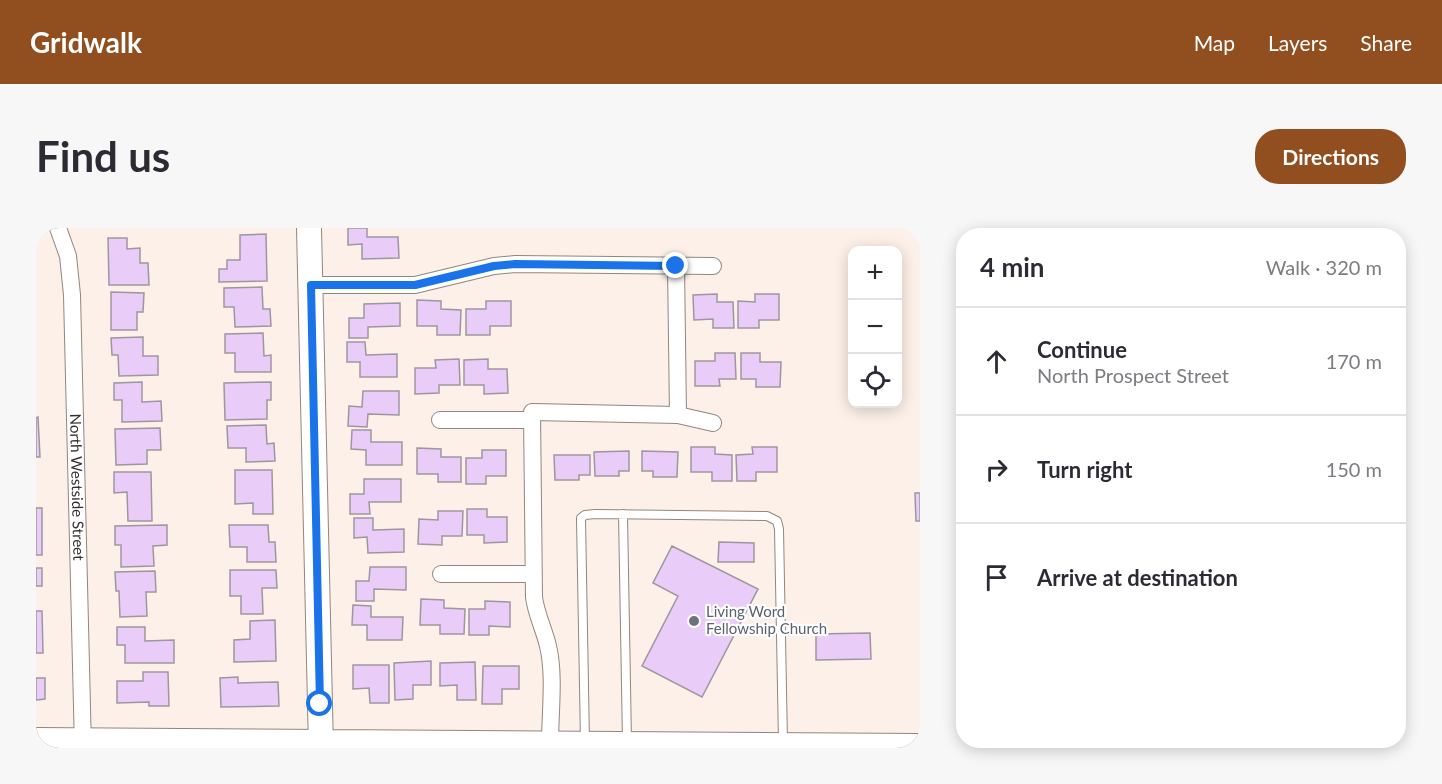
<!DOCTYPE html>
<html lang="en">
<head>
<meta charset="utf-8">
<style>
  :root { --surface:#fff; --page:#f7f7f7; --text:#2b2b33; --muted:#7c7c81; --line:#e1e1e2; --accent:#914e1f }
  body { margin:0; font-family:Lato,sans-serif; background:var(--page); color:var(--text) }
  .controls { position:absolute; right:18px; top:18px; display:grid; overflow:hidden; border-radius:12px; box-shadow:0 3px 15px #0003 }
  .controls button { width:54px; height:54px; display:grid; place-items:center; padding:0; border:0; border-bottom:2px solid var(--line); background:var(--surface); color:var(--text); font:30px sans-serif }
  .stop { position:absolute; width:18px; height:18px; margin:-14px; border:4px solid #1a73e8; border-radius:50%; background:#fff }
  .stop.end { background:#1a73e8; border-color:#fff; box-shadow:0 2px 6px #0008 }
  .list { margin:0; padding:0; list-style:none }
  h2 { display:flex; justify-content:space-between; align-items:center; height:78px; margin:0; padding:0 24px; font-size:26px }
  h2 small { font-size:20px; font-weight:400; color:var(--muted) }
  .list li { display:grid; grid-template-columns:39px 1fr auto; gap:18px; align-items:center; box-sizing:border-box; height:108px; padding:0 24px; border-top:2px solid var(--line) }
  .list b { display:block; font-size:22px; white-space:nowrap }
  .list p { margin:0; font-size:20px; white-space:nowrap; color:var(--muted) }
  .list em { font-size:20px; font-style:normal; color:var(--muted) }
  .icon { flex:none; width:33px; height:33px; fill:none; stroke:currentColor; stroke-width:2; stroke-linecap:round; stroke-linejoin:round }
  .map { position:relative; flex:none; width:884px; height:520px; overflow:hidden; border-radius:24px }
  header { display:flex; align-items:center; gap:36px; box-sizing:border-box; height:84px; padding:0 30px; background:var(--accent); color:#fff }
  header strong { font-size:28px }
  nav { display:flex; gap:33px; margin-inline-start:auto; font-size:21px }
  .intro { display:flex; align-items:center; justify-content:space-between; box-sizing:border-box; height:144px; padding:0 36px }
  h1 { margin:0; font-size:42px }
  .button { padding:15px 27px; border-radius:24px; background:var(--accent); color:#fff; font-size:21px; font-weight:700 }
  main { display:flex; gap:36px; padding:0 36px }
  aside { flex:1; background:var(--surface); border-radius:24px; box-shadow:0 3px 15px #0003 }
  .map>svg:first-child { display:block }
  .building { fill:#e9ccf7; stroke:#9d96a0; stroke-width:1.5 }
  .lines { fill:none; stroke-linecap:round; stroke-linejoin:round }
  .lane-casing { stroke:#91867f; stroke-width:10 }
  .street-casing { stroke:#91867f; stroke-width:18 }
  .secondary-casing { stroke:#91867f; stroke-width:26 }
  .lane { stroke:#fff; stroke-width:8 }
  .street { stroke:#fff; stroke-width:16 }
  .secondary { stroke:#fff; stroke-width:24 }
  .route { stroke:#1a73e8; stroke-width:8 }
  .worship-dot { fill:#6b7280; stroke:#fff; stroke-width:2 }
  .labels { text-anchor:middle; stroke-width:4.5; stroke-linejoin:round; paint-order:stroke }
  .street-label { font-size:15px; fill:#332f2c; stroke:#fff }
  .worship-label { font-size:15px; fill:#5b616d; stroke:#fff; text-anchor:start }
</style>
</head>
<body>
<header>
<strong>Gridwalk</strong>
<nav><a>Map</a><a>Layers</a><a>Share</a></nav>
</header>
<div class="intro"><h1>Find us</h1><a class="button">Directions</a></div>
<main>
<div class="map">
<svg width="884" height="520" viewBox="0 0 884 520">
  <rect width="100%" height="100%" fill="#fcf0e8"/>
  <path class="building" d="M312,0h19v9h31l1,21 -37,1v-15l-14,1z
    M230,6l1,47 -48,1v-13h8v-9h13v-25z
    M72,10h19v11l13,-1v15h8l1,22h-40z
    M226,59l1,22h7l1,17 -36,1 -1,-20h-10v-19z
    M75,64l33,1 -1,19h-6v18h-26z
    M681,66v8h16l1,26h-21v-9l-19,1 -1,-25z
    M719,66h24v26h-20v8h-21v-27l17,1z
    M381,72l24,1v8l20,1 -1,25h-23v-9h-20z
    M450,73h25v25h-21v9h-24v-26h20z
    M364,75v23l-32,1v11h-19v-20h15v-14z
    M227,105l1,23 7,-1v17h-36v-19h-10v-19z
    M107,109v19h15v19l-39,1 -1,-21h-6l-1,-17z
    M311,114h18l1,13 31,-1v23h-37v-15h-13z
    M679,125h20l1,26h-17l1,7h-25v-25h20z
    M705,125h19v9h21l-1,25h-24v-8h-15z
    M423,131l1,26h-21v8l-24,1v-26h21l-1,-8z
    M452,131v10h19l1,24 -24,1v-9h-20v-25z
    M106,154v20l19,-1 1,20 -40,1v-22h-8v-17z
    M235,154v18h-4v19l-42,1 -1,-37z
    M327,163h36v24l-31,-1 -1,13 -19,-1 1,-20 13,1z
    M2,189l2,40h-4v-39z
    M230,197l1,19 7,-1 1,18 -29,1v-14h-18l-1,-22z
    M124,200l1,22h-14v14l-31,1 -1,-36z
    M316,202h19v12h31v23h-36v-15l-15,-1z
    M655,219h24v7l17,1v26h-20v-9h-21z
    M716,219h25v25h-21v9h-19l-1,-26 17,-1z
    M381,220l24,1v8h20v25h-23v-8h-21z
    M446,222h24v26h-20v8h-20v-26h16z
    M593,223v20h-10v5h-24l-1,-24z
    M606,223l36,1 -1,25h-24v-6h-11z
    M518,227h36v20h-11v5h-24z
    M199,242h37l1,44h-20v-11l-18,1z
    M78,244h37l1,49h-24l-1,-29 -13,1z
    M328,251h37v23h-32l1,12h-20v-20h14z
    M879,265h5v28h-4z
    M0,280h6v47h-6z
    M431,281h20v8h20v25l-23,1v-8h-17z
    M402,283h25l-1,25h-20v9l-24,-1 1,-25 19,1z
    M318,290h19v12l31,-1v23l-36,1 -1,-16 -13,1z
    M131,297v20l-14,1 1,20 -33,1v-22h-6v-19z
    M193,297h39l1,17h6l1,20h-29v-15h-17z
    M683,314l35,1v19h-36z
    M636,318l86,43 -56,108 -60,-31 36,-70 -25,-13z
    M334,339h36v23l-32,-1v12h-18v-20h13z
    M0,340h6v18h-6z
    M194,342h46l1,18h-15l1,26h-22v-18h-11z
    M119,343l1,21h-10l1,24 -27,1 -1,-26h-3l-1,-19z
    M385,371l23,1v8l21,1 -1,25h-24v-9h-20z
    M449,373l25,1v25l-21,-1v9h-20v-26h16z
    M317,377l18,1v11h32l-1,23h-35v-15h-15z
    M0,383h6l1,42h-7z
    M239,392l1,41 -42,1v-22l16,-1v-18z
    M81,399h28v14l29,-1v23h-49v-18h-8z
    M834,405l1,26 -55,1v-26z
    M395,433v24h-18v14l-18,1 -1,-37z
    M439,434l1,38h-19v-15l-17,1v-23z
    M317,437h36v38h-19l-1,-15 -16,1z
    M447,438h36v23h-17v15h-20z
    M107,444h25l1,34h-20v-4l-32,1v-22h26z
    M202,449v6l40,-1 1,24 -58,1 -1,-29z
    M0,450h9v21l-9,1z"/>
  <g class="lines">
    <g class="lane-casing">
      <path id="lane" d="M587,286l4,228
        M549,514l-4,-224 4,-3 10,-1 172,2 10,5 2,8 4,213"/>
    </g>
    <g class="street-casing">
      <g id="street">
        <path id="s1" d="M22,0l10,28 4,39 11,453"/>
        <path d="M640,37l2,150"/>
        <path d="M275,57h104l79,-19 21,-2 198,2"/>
        <path d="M404,192h92"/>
        <path d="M405,346h92"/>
        <path d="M514,516c0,-31 5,-69 -2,-98 -4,-17 -12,-32 -14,-49l-2,-185 146,3 35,8"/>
      </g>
    </g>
    <g class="secondary-casing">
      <path id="secondary" d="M273,0l12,520
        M0,512l884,6"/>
    </g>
    <use href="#lane" class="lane"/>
    <use href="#street" class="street"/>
    <use href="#secondary" class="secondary"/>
  </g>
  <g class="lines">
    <path class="route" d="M284,476l-9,-419h104l79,-19 21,-2 161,2"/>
  </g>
  <circle class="worship-dot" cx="658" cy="393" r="6"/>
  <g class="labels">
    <g class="street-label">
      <text dy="5" stroke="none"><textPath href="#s1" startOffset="261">North Westside Street</textPath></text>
    </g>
    <g class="worship-label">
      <text x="670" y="389">Living Word<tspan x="670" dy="17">Fellowship Church</tspan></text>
    </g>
  </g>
</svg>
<div class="controls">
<button>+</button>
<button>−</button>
<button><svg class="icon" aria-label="locate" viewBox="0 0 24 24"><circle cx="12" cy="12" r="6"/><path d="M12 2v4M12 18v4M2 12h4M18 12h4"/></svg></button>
</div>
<div class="stop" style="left:284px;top:476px"></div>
<div class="stop end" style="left:640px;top:38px"></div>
</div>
<aside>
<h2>4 min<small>Walk · 320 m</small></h2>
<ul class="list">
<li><svg class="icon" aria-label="ahead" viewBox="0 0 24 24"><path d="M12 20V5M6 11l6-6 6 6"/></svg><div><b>Continue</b><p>North Prospect Street</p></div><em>170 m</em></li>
<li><svg class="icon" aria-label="right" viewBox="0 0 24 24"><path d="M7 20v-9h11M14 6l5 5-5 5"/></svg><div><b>Turn right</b></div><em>150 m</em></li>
<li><svg class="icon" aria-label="arrive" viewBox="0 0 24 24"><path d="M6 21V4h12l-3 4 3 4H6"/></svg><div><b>Arrive at destination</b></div></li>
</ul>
</aside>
</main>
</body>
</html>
